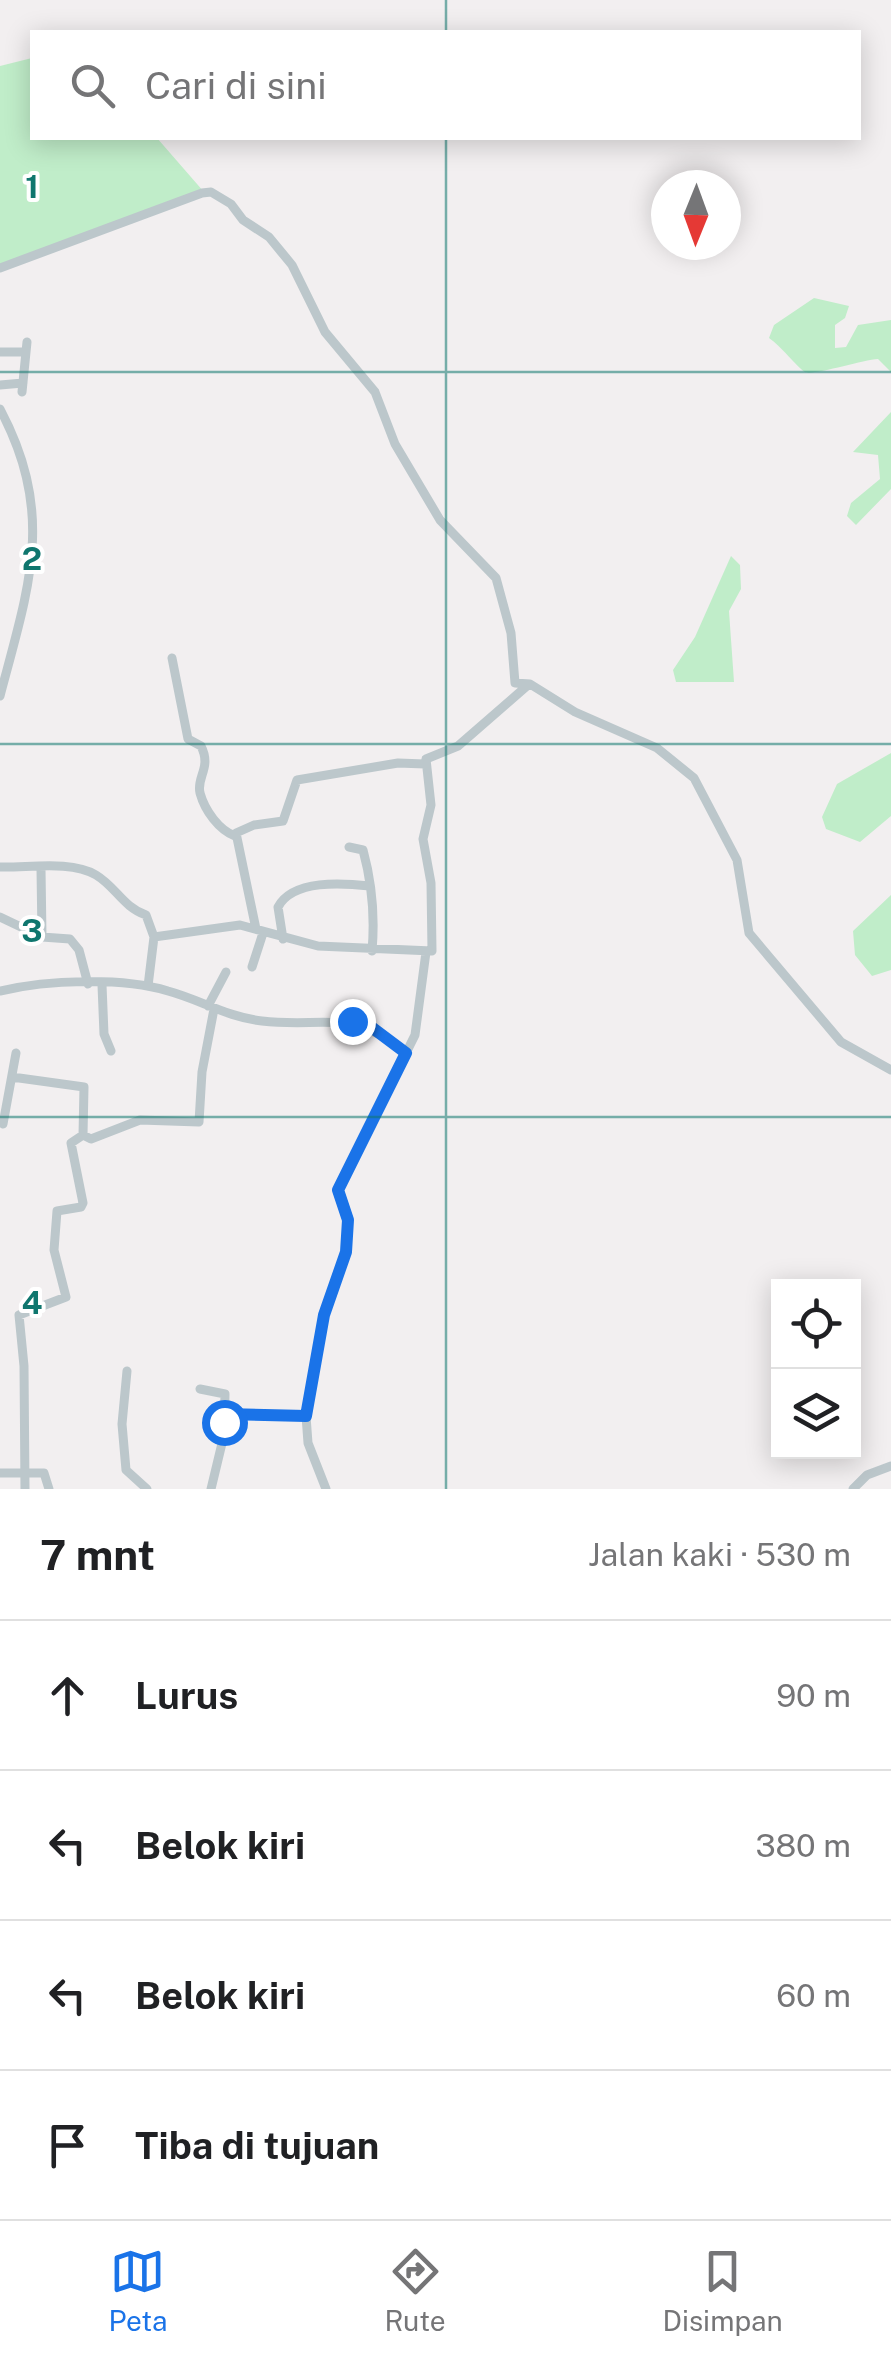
<!DOCTYPE html>
<html lang="id">
<head>
<meta charset="utf-8">
<style>
  :root { --surface:#fff; --page:#f2f2f2; --text:#202124; --muted:#757577; --line:#e0e0e0; --accent:#1a73e8 }
  body { margin:0; font-family:"Public Sans",sans-serif; background:var(--page); color:var(--text) }
  .controls { position:absolute; right:30px; bottom:30px; display:grid; overflow:hidden; border-radius:0px; box-shadow:0 5px 25px #0003 }
  .controls button { width:90px; height:90px; display:grid; place-items:center; padding:0; border:0; border-bottom:2px solid var(--line); background:var(--surface); color:var(--text); font:50px sans-serif }
  .compass { position:absolute; left:651px; top:170px; width:90px; height:90px; border-radius:50%; background:var(--surface); box-shadow:0 5px 25px #0003; rotate:181deg }
  .stop { position:absolute; width:30px; height:30px; margin:-22px; border:8px solid #1a73e8; border-radius:50%; background:#fff }
  .stop.end { background:#1a73e8; border-color:#fff; box-shadow:0 2px 10px #0008 }
  .list { margin:0; padding:0; list-style:none }
  h2 { display:flex; justify-content:space-between; align-items:center; height:130px; margin:0; padding:0 40px; font-size:42px }
  h2 small { font-size:32px; font-weight:400; color:var(--muted) }
  .list li { display:grid; grid-template-columns:65px 1fr auto; gap:30px; align-items:center; box-sizing:border-box; height:150px; padding:0 40px; border-top:2px solid var(--line) }
  .list b { display:block; font-size:38px; white-space:nowrap }
  .list em { font-size:32px; font-style:normal; color:var(--muted) }
  .icon { flex:none; width:55px; height:55px; fill:none; stroke:currentColor; stroke-width:2; stroke-linecap:round; stroke-linejoin:round }
  .map { position:relative; flex:none; width:891px; height:1489px; overflow:hidden }
  .search { position:absolute; background:var(--surface); box-shadow:0 5px 25px #0003; left:30px; right:30px; top:30px; height:110px; display:flex; align-items:center; gap:25px; box-sizing:border-box; padding:0 35px; border-radius:0px; color:var(--muted); font-size:38px }
  .sheet { height:730px; background:var(--surface) }
  nav { display:flex; justify-content:space-around; align-items:center; box-sizing:border-box; height:140px; border-top:2px solid var(--line); background:var(--surface); font-size:28px; color:var(--muted) }
  nav a { display:grid; justify-items:center; gap:5px }
  nav .on { color:var(--accent) }
  .map>svg:first-child { display:block }
  .green { fill:#c0edc9 }
  .lines { fill:none; stroke-linecap:round; stroke-linejoin:round }
  .minor { stroke:#bcc7cb; stroke-width:9 }
  .route { stroke:#1a73e8; stroke-width:12 }
  .grid { fill:none; stroke:#0f766e; stroke-width:2.5; stroke-opacity:0.55 }
  .grid-label { font-size:32px; text-anchor:middle; font-weight:bold; fill:#0f766e; stroke:#fff; stroke-width:8; stroke-linejoin:round; paint-order:stroke }
</style>
</head>
<body>
<div class="map">
<svg width="891" height="1489" viewBox="0 0 891 1489">
  <rect width="100%" height="100%" fill="#f2eff0"/>
  <path class="green" d="M32,58v80h125l47,54 -204,77v-203z
    M814,298l35,8 -4,12 -10,7v23l11,-1 12,-22 33,-5v52l-13,-13c-16,1 -66,17 -73,13 -8,-5 -24,-26 -36,-34l5,-13z
    M891,412v77l-35,36 -9,-9 4,-13 29,-24 -2,-24 -25,-3z
    M731,556l9,9 1,24 -12,22 5,71h-58l-3,-12 22,-33z
    M891,753v63l-31,26 -34,-13 -4,-12 15,-33z
    M891,895v75l-19,6 -17,-21 -2,-24z"/>
  <g class="lines">
    <path class="minor" d="M0,268l202,-75 9,-1 20,12 12,16 26,17 23,28 33,67 50,60 20,52 45,76 56,58 15,55 4,50 15,1 45,28 82,36 37,30 43,82 12,73 92,109 50,28
      M0,352h26
      M0,385l23,-2
      M22,392l5,-50
      M0,409c56,106 29,177 0,287
      M172,658l16,81 13,7c11,22 -5,31 -1,47 5,18 19,37 35,43
      M349,847l14,3c9,33 12,67 9,101
      M0,867c28,1 71,-7 96,8 20,12 27,32 50,40l8,22 86,-12 78,21 114,5 -1,-68 -8,-44 8,-34 -5,-46 32,-13 70,-61
      M41,869l1,68 28,2 9,11 9,34
      M0,917l42,20
      M256,929l-20,-96 18,-8 29,-4 14,-41 101,-17 27,1
      M283,939l-5,-32c15,-28 65,-24 92,-21
      M252,967l11,-34
      M102,985l2,49 7,17
      M148,986l6,-49
      M0,991c47,-11 121,-14 168,0 33,9 59,26 94,30 60,7 92,-13 144,32
      M208,1006l18,-34
      M12,1077l72,10 -1,48
      M3,1124l13,-71
      M127,1371l-5,53 4,46 21,19
      M200,1389l25,5 -1,41 -13,54
      M224,1414l82,2
      M0,1473h44l5,16
      M25,1489l-1,-123 -5,-51 47,-18 -12,-47 3,-39 24,-4 2,-4 -12,-60 12,-8 8,4 49,-19 59,2 3,-50 12,-63
      M326,1489l-18,-46 -2,-27 18,-101 22,-63 2,-32 -10,-30 77,-155 11,-83
      M853,1489l14,-14 24,-9"/>
  </g>
  <g class="lines">
    <path class="route" d="M224,1422v-8l82,2 18,-101 22,-63 2,-32 -10,-30 68,-137 -32,-24 -22,-8"/>
  </g>
  <path class="grid" d="M446,0v32M446,138v1351M0,372h891M0,744h891M0,1117h891"/>
  <g class="grid-label">
    <text x="32" y="198">1</text>
    <text x="32" y="570">2</text>
    <text x="32" y="942">3</text>
    <text x="32" y="1314">4</text>
  </g>
</svg>
<div class="controls">
<button><svg class="icon" aria-label="locate" viewBox="0 0 24 24"><circle cx="12" cy="12" r="6"/><path d="M12 2v4M12 18v4M2 12h4M18 12h4"/></svg></button>
<button><svg class="icon" aria-label="layers" viewBox="0 0 24 24"><path d="M12 4l9 5-9 5-9-5zM3 14l9 5 9-5"/></svg></button>
</div>
<svg class="compass" viewBox="-18 -18 36 36"><path d="M0-13l5 13h-10z" fill="#e53935"/><path d="M0 13l5-13h-10z" fill="#757577"/></svg>
<div class="stop" style="left:224px;top:1422px"></div>
<div class="stop end" style="left:352px;top:1021px"></div>
<div class="search"><svg class="icon" aria-label="search" viewBox="0 0 24 24"><circle cx="10" cy="10" r="6"/><path d="M15 15l6 6"/></svg>Cari di sini</div>
</div>
<section class="sheet">
<h2>7 mnt<small>Jalan kaki · 530 m</small></h2>
<ul class="list">
<li><svg class="icon" aria-label="ahead" viewBox="0 0 24 24"><path d="M12 20V5M6 11l6-6 6 6"/></svg><div><b>Lurus</b></div><em>90 m</em></li>
<li><svg class="icon" aria-label="left" viewBox="0 0 24 24"><path d="M17 20v-9H6M10 6l-5 5 5 5"/></svg><div><b>Belok kiri</b></div><em>380 m</em></li>
<li><svg class="icon" aria-label="left" viewBox="0 0 24 24"><path d="M17 20v-9H6M10 6l-5 5 5 5"/></svg><div><b>Belok kiri</b></div><em>60 m</em></li>
<li><svg class="icon" aria-label="arrive" viewBox="0 0 24 24"><path d="M6 21V4h12l-3 4 3 4H6"/></svg><div><b>Tiba di tujuan</b></div></li>
</ul>
</section>
<nav>
<a class="on"><svg class="icon" aria-label="map" viewBox="0 0 24 24"><path d="M3 6l6-2 6 2 6-2v14l-6 2-6-2-6 2zM9 4v14M15 6v14"/></svg>Peta</a>
<a><svg class="icon" aria-label="directions" viewBox="0 0 24 24"><path d="M12 3l9 9-9 9-9-9zM9 14v-3h6M13 9l2 2-2 2"/></svg>Rute</a>
<a><svg class="icon" aria-label="saved" viewBox="0 0 24 24"><path d="M7 4h10v16l-5-4-5 4z"/></svg>Disimpan</a>
</nav>
</body>
</html>
